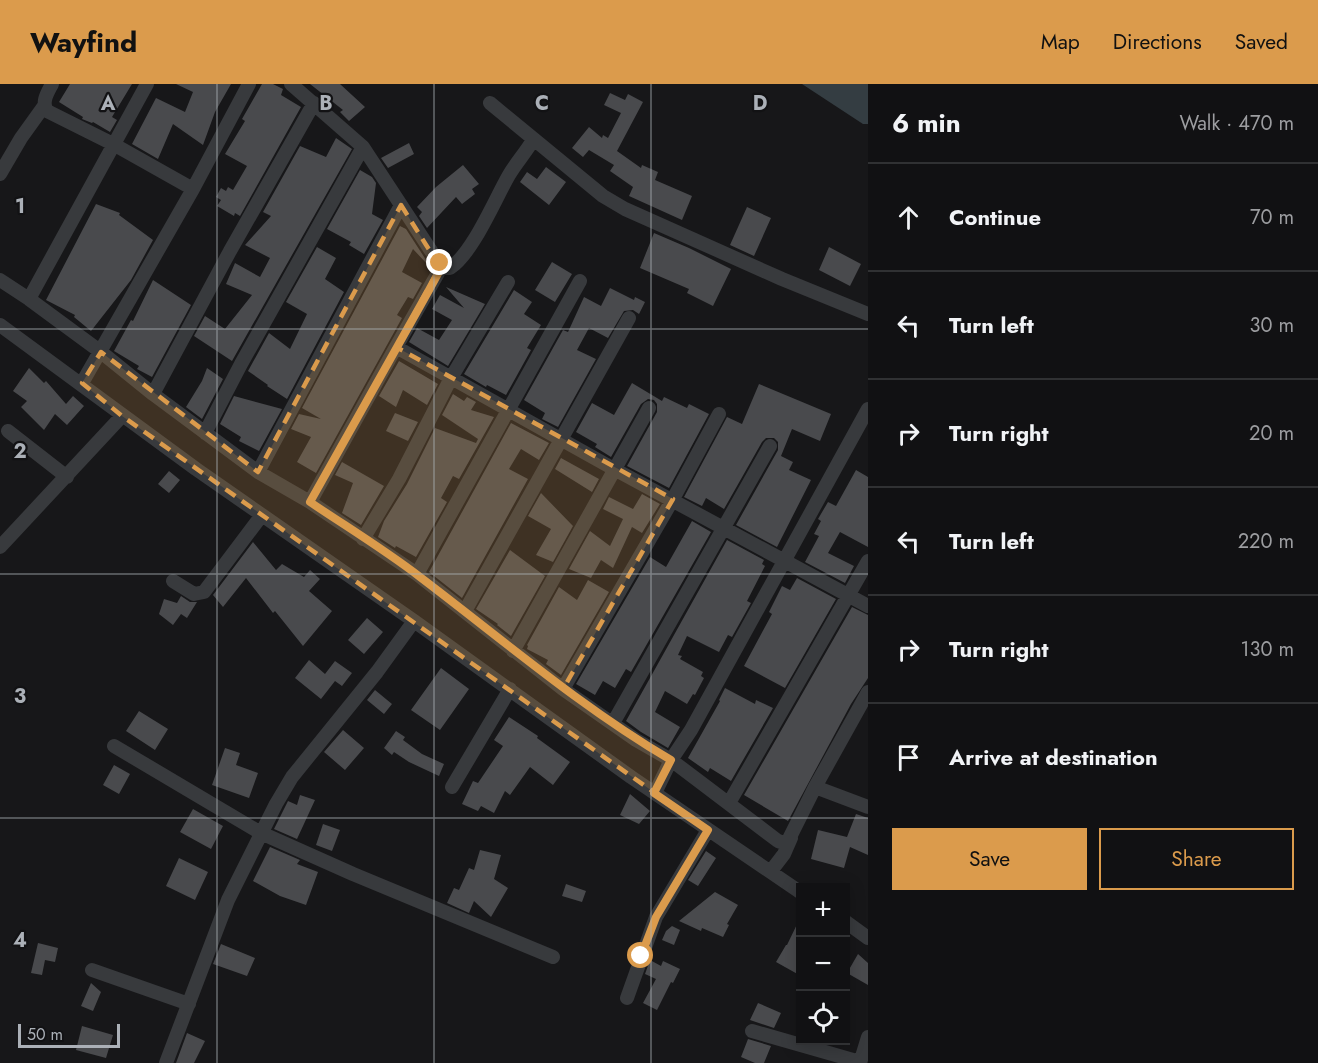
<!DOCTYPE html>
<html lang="en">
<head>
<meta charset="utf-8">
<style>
  :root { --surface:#111113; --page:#1e1f21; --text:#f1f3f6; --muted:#9c9da0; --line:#303133; --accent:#db9b4c }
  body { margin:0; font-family:Jost,sans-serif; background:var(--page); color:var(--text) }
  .controls { position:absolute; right:18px; bottom:18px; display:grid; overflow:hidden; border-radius:0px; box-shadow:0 3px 15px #0003 }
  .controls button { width:54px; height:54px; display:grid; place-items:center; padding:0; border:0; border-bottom:2px solid var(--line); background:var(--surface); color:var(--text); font:30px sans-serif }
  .scale { position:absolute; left:18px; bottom:15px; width:102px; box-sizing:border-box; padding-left:6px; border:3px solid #abb0b7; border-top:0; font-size:16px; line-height:21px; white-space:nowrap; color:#abb0b7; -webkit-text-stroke:4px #121214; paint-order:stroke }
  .stop { position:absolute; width:18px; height:18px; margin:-14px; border:4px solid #db9b4c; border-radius:50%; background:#fff }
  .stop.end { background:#db9b4c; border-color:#fff; box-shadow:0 2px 6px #0008 }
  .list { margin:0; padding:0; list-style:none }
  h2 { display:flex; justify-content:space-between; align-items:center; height:78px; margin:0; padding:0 24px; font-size:26px }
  h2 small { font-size:20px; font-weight:400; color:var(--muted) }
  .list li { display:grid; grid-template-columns:39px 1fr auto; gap:18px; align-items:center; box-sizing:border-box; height:108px; padding:0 24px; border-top:2px solid var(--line) }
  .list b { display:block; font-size:22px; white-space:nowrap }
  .list em { font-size:20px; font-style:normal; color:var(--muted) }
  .actions { display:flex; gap:12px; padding:18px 24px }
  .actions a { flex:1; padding:14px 0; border:2px solid var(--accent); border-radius:0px; text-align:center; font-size:21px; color:var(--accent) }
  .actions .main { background:var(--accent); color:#111 }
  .icon { flex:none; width:33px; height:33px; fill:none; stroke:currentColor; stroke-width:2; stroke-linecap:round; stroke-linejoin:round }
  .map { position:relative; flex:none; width:868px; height:979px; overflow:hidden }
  header { display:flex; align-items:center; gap:36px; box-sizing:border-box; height:84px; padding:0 30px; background:var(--accent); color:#111 }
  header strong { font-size:28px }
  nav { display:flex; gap:33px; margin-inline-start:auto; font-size:21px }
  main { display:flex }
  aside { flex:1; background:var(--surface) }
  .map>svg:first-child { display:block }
  .water { fill:#343d42 }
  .building { fill:#494a4d }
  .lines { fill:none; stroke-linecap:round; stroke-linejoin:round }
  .minor { stroke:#383a3d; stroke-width:14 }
  .route { stroke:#db9b4c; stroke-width:8 }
  .marked { fill:#db9b4c; fill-opacity:0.2; stroke:#db9b4c; stroke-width:4.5; stroke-dasharray:12 8; stroke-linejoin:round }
  .grid { fill:none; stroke:#abb0b7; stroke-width:1.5; stroke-opacity:0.55 }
  .grid-label { font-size:20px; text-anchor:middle; font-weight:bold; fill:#abb0b7; stroke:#121214; stroke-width:4.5; stroke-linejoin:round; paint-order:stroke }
</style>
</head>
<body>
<header>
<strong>Wayfind</strong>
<nav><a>Map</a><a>Directions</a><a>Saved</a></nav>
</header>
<main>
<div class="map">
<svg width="868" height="979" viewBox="0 0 868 979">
  <rect width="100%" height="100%" fill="#171719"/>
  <path class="water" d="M802,0h66v40h-5z"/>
  <path class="building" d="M70,0h62l-20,33 5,3 -7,12 -17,-10 -1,1 -10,-4 1,-2 -24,-15z
    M176,0h55l-16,28 -12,33 -30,-21 -15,35 -26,-15 24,-46 29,14 8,-20z
    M262,0h11l10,5 -2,6 20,12 -61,109 -5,-3 -1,3 -17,-10 4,-6 -5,-3 5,-9 5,3 2,-4 5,3 14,-24 -22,-12 20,-33 -3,-2z
    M310,0h30l25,23 -16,14 -9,-9 3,-2z
    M610,9l15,7 3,-6 15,8 -26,49 24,17 1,-3 16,7 -3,8 37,16 -10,24 -53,-24 4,-9 -23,-16 4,-6 -25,-15 -6,7 -11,-9 17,-21 13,11 1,-3 5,3 13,-25 -17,-8z
    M336,54l16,11 -120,212 -38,-25 11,-20 20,13 27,-34 -26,-11 9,-21 25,14 10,-19 -25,-13 26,-29 -8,-4 37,-66 26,11z
    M409,59l5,11 -26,14 -7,-10z
    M463,81l16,19 -7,5 3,5 -13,10 -6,-7 -29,31 -8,-12 3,-4 -5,-5 19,-20z
    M546,83l20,15 -17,23 -29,-23 7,-10 10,7z
    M360,86l12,7 4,6 -4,31 11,6 -19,34 -15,-9 2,-3 -24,-13z
    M96,120l24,9 -1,2 34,25 -22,40 -40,51 -17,-14 1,-2 -29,-15z
    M747,123l24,11 -17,38 -24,-11z
    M400,142l6,3 22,34 -1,1 -14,-15 -11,23 20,11 -9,16 -5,-2 -11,18 5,3 -86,155 -19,-11 14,-25 -20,-8 8,-15 22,5 -19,-11z
    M654,149l35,15 42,21 -18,37 -26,-13 2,-4 -49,-21z
    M317,163l19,11 -11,21 19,13 -57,107 -20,-13 1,-1 -20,-14 21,-38 21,16 17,-35 -21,-12z
    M829,163l32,17 -11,22 -31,-16z
    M552,178l20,12 -17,28 -20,-12z
    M153,196l38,25 -39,72 -15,-8 2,-3 -25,-15 17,-31 2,1z
    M446,203l39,17 -37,62 -39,-24 8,-14 22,12 13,-20 -20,-11 8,-14 24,13z
    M610,204l24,12 1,-3 10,5 -6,12 -6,-4 -9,1 -16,27 -19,-10 -12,22 19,9 -38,68 -16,-8 3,-6 -21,-13 39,-70 5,2 16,-35 17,9z
    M514,206l18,12 -8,12 17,11 -14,23 4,2 -25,45 -19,-10 -1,2 -22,-13z
    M399,277l39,23 -11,21 -24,-15 -7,17 -17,-11z
    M29,284l15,15 2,-2 20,23 7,-8 11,10 -17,19 -12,-11 -11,16 -23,-23 6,-6 -14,-10z
    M207,284l16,11 -21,40 -16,-12 16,-26z
    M632,299l30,18 2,-4 23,11 2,-4 20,10 -40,74 -42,-22 30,-54v-8l-3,-4 -6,-1 -7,5 -30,53 -16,-10 2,-3 -21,-12 16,-29 22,12z
    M759,300l72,30 -11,27 -28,-12 -11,27 12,6 -4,8 22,10 -34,67 -41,-22 42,-75v-8l-4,-4h-8l-4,4 -38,67 -18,-11 -4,8 -18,-9 43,-80 15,7z
    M453,310l11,7 3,-4 9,5 -5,8 23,7 -35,62 -6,-3 -12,22 6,4 -31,55 -20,-11 -1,2 -17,-11 6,-16 23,-37 28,-56 41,15 2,-4 -36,-24z
    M234,312l48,13 -23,42 -20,-10 2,-4 -21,-13z
    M395,329l23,9 -10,19 -22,-10z
    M511,339l38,20 -10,17 -18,-11 -12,20 19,10 -66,119 -33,-26z
    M561,374l38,21 -7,13 -37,-23z
    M342,378l42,24 -23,39 -19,-12 11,-30 -18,-8z
    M856,386l12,7v70l-28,-15 -12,21 26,13 -9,17 -40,-21 14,-26 -5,-2 7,-13 -3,-2 10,-17 8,4z
    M169,387l11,9 -11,13 -11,-9z
    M541,409l32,33 -20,36 -17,-7 15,-26 -23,-13z
    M642,410l18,10 -18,29 -10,-6 -19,41 -12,-8 -10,18 -22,-9 21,-38 20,15 13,-27 -20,-10 6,-12 24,12z
    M692,437l19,11 -80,140 -5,-3 -11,19 -12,-7 -8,14 -19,-11 74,-127 16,10z
    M727,456l37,20 -2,4 3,2 -18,35 4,2 -19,34 -4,-2 -9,17 -32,-16 -9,19 4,1 -2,3 23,13 -2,4 3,2 -9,17 -2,-1 -6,10 -22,-13 -10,21 25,15 -12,21 -27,-16 -15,-11z
    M253,458l23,28 6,-6 22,13 6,-7 10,9 -11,12 23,20 -29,35 -28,-35 -2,2 -27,-35 -23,29 -10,-12z
    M510,466l35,26 -34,60 -14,-11 1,-1 -22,-15z
    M797,494l39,21 -51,89 -41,-22 28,-52 -3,-2 13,-26 8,4z
    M588,496l21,12 -48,83 -15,-11 2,-4 -21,-11 1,-3 -1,-1 32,-58 18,13z
    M181,512l9,6h7l-10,16 -6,-4 -8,11 -14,-11 5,-15 13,4z
    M852,523l16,8v63l-17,26 -63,117 -44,-26z
    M367,534l16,14 -19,22 -16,-14z
    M309,576l16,14 10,-13 17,12 -10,13 -7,-5 -14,18 -26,-21z
    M441,584l28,21 -29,41 -29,-20z
    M725,604l30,16 1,-4 17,8 -42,73 -21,-13 -2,4 -20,-14 32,-57 -1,-1z
    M375,606l17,14 -8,10 -17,-14z
    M139,627l29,18 -13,21 -29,-19z
    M509,633l29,19 -1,2 33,24 -17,23 -23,-18 -20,28 -5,-4 -11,22 -13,-7 -3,5 -16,-7 11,-23 5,2 25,-37 -9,-6z
    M343,646l21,18 -19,22 -21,-18z
    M396,647l9,6 -2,3 19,14 22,10 -5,12 -30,-14 -15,-10 -2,3 -8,-7z
    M225,664l15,5 -4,12 22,8 -9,25 -37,-13z
    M114,681l16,9 -11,20 -16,-9z
    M630,710l20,17 -11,13 -19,-9z
    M300,711l15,5 -18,39 -23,-10 14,-28 9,4z
    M193,725l30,17 -12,23 -31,-17z
    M856,730l12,4v37l-18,-8 -6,21 -33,-9 7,-29 29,7z
    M323,740l17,6 -8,21 -16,-6z
    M270,763l30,13 -3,4 21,8 -12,33 -26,-9 -27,-15z
    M480,766l21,5 -7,24 14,9 -17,29 -17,-16 -5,12 -22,-10 7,-15 5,2 10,-22 5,2z
    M706,767l10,7 -18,28 -10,-6z
    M179,774l29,14 -13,28 -29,-14z
    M566,800l20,7 -4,11 -20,-6z
    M715,808l23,13 -11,19 2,1 -6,12 -21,-9 -1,3 -22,-10z
    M801,832v60l-25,-14 10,-17h1z
    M672,842l8,4 -6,15 -12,-5 4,-9z
    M38,859l20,5 -3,14 -10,-2 -3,15 -11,-2z
    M221,860l34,14 -8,18 -34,-12z
    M858,870l10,9v22l-21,-12z
    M650,876l11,6 2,-5 17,8 -7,14 -2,-1 -14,28 -14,-7 13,-24 -11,-5z
    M91,899l10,9 -8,19 -12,-5z
    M758,919l23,10 -7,15 -24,-8z
    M82,942l31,9 -7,23 -30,-8z
    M187,949l18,8 -11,22h-18z
    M748,955l23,7 -7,17h-9l-14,-6z"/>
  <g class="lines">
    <path class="minor" d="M52,0c-4,8 -11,18 -5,27l66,33 80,45
      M291,0l72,63 76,116 -1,10 -42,74 218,122 254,137
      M490,19l113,93 22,13 157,70 86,35
      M0,90l21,-36 23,-32
      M440,183l10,1c23,-15 45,-69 59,-93 7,-12 17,-23 24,-35
      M0,196l29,19 72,53 52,42 105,78 52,30 107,72 146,115 73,51 35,20 107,81 6,2 5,-4 26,-52 53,20
      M29,215l118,-215
      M0,241l196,144 218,152 217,156 169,115
      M82,299l111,-194 56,-105
      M153,310l77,-143 84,-148
      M8,347l59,46
      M205,349l36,-69 122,-217
      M258,388l143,-267
      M310,418l86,-155
      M363,455l36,-60 52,-101 57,-96
      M0,463l122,-131
      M417,490l163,-293
      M173,497l21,13 10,-2 58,-77
      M465,527l164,-293
      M513,567l136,-243
      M563,605l110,-190 46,-85
      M613,639l157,-277
      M114,662l147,87 92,41 200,83
      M452,703l58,-98
      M815,703l53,-95
      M655,709l16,-33 20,-30 177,-321
      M729,719l139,-242
      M771,787l13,-17 7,-16
      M846,838l22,16
      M92,886l97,34
      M627,914l29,-81 52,-87
      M752,947l108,31
      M166,979l62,-163 48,-96 16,-27 85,-105 37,-51
      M860,979l8,-26"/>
  </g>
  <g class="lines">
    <path class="route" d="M440,179v7l-12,22 -118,210c37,25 75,48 110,75 83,63 161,130 251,183l-17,33 54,37 -52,87 -15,39"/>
  </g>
  <path class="marked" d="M401,121l39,62 -44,80 277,152 -110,190 108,71 -16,33 -533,-377 -40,-33 19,-31 157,120z"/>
  <path class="grid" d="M217,0v979M434,0v979M651,0v979M0,245h868M0,490h868M0,734h868"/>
  <g class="grid-label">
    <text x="108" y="26">A</text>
    <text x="326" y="26">B</text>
    <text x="542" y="26">C</text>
    <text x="760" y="26">D</text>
    <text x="20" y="129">1</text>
    <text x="20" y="374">2</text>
    <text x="20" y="619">3</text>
    <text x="20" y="863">4</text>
  </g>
</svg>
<div class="controls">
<button>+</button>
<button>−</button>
<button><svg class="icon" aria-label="locate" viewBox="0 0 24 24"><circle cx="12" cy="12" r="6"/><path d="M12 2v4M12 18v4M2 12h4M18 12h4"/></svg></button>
</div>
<div class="scale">50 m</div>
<div class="stop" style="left:641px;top:872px"></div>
<div class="stop end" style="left:440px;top:179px"></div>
</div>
<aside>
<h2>6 min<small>Walk · 470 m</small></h2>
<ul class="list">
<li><svg class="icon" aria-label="ahead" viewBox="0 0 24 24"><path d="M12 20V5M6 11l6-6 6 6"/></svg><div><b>Continue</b></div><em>70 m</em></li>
<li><svg class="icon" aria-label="left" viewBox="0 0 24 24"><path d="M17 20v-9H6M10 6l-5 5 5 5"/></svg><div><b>Turn left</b></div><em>30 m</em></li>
<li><svg class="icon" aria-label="right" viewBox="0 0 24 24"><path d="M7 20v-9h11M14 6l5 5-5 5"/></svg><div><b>Turn right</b></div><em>20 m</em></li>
<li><svg class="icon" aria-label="left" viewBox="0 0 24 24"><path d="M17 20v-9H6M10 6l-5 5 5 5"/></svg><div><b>Turn left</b></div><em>220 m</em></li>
<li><svg class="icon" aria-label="right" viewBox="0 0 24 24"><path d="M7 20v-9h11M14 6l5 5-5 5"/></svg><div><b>Turn right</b></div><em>130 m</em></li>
<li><svg class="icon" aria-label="arrive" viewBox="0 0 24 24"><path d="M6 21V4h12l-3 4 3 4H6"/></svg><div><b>Arrive at destination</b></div></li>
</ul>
<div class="actions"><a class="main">Save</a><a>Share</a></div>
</aside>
</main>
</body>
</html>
